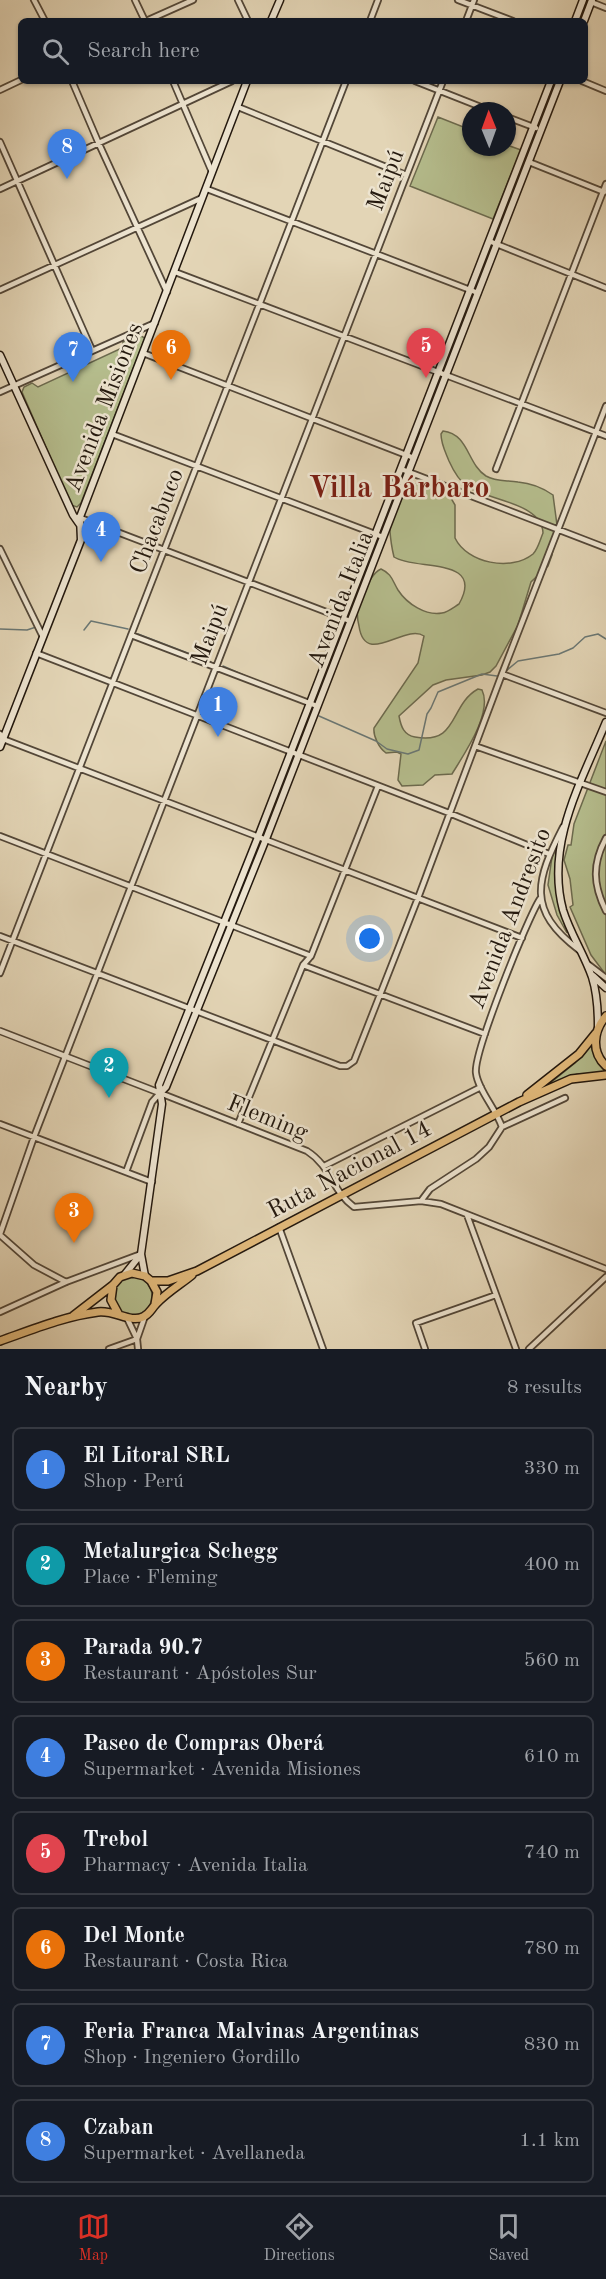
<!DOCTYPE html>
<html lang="en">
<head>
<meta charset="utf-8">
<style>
  :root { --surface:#171b24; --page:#20242c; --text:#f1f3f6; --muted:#9ea1a6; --line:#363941; --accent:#d93025 }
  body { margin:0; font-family:"Old Standard TT",serif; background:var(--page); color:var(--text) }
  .compass { position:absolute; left:462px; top:102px; width:54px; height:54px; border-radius:50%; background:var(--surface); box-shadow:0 2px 4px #0004; rotate:359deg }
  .you { position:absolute; left:370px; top:939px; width:21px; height:21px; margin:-15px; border:4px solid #fff; border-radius:50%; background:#1a73e8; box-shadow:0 0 0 9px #1a73e833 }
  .badge { display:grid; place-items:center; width:39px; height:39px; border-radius:50%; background:var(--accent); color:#fff; font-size:20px; font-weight:700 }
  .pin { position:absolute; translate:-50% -50px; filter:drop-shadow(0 2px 3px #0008) }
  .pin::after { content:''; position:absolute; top:32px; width:21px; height:18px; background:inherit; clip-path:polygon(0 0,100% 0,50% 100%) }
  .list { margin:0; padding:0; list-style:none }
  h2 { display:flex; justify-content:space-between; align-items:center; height:78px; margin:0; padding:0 24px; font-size:26px }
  h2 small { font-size:20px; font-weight:400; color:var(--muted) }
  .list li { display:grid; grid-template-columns:39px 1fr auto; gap:18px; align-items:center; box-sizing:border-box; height:84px; margin:0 12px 12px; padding:0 12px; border:2px solid var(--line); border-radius:9px }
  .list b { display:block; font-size:22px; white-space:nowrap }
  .list p { margin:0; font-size:20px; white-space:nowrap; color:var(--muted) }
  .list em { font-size:20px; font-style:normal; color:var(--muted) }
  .icon { flex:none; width:33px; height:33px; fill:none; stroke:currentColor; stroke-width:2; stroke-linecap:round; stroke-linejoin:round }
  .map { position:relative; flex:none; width:606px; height:1349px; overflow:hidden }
  .search { position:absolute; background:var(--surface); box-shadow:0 2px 4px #0004; left:18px; right:18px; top:18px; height:66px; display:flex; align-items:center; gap:15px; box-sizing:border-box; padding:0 21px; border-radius:9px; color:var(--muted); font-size:22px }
  .sheet { height:846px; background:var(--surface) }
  nav { display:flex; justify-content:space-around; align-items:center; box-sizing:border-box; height:84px; border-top:2px solid var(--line); background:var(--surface); font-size:16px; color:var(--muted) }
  nav a { display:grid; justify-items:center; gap:3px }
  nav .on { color:var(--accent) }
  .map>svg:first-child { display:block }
  .green { fill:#b5bd8d; stroke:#6c6a4e; stroke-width:1.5 }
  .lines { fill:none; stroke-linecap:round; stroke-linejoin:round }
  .stream { stroke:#6a7774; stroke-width:1.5 }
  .minor-casing { stroke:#534738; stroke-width:8 }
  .tertiary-casing { stroke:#534738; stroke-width:8 }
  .secondary-casing { stroke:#23180e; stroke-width:9 }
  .trunk-casing { stroke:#23180e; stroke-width:10 }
  .minor { stroke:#ede4d0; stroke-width:4.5 }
  .tertiary { stroke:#ede4d0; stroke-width:5 }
  .secondary { stroke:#ede4d0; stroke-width:6 }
  .trunk { stroke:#e2ba7b; stroke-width:7 }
  .labels { text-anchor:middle; stroke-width:5; stroke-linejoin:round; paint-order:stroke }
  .street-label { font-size:24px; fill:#23180e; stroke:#ede4d0 }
  .district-label { font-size:30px; font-weight:bold; fill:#7a1f14; stroke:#ede4d0 }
</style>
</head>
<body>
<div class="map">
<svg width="606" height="1349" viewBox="0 0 606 1349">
  <rect width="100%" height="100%" fill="#e3d5b6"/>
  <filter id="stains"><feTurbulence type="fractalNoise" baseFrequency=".00333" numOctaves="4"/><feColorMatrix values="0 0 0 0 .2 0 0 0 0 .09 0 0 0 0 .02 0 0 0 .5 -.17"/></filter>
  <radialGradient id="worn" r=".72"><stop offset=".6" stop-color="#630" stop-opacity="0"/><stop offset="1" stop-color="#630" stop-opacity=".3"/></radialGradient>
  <path class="green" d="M438,117l33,13v17h36v-2l14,5 -28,69 -83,-33z
    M139,335l6,3 -64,165 -4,4 -6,-2 -49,-113 2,-5 8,-4 6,4 84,-39 1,-6z
    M443,431c26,3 24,33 43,45 10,6 21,4 32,6 12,1 25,6 35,13l4,30 -5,30 -4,11 -17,16 -13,43 -22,41 -6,6 -8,3 -36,5 -13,5 -34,31c2,11 5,19 16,21 44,8 34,-32 63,-48l4,1c11,23 -18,64 -30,84l-17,1 -12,10 -21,1 -4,-6 3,-26 -4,-2 -11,1c-7,-5 -13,-17 -12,-25l44,-65 6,-27c-19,-13 -59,32 -65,-10 -3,-12 -2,-20 4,-31 4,-9 9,-22 18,-26 11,5 11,11 17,21 9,14 28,26 44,23 6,-1 12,-6 17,-9 27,-48 -44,-33 -65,-47 -3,-12 -8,-45 -1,-56 6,-11 25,-21 37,-20 4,1 10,3 14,5l11,19v33c12,25 56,34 78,16 5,-5 7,-14 10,-21 -1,-30 -55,-33 -75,-46 -9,-6 -15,-17 -19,-26 -4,-10 -8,-17 -8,-27z
    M606,741v234l-15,-20 -21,-48 3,-2 -3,-26 -6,-19 4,-15h3l3,-21z
    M554,843l2,1c-1,32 1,59 11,89l-10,-18 -9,-30z
    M593,1041l13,32 -29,1 -33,14 31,-25z
    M114 1296a19 19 0 1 1 38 0a19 19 0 1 1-38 0Z"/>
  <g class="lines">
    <path class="stream" d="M0,629l27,1 9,-3
      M84,630l7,-9 37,8
      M138,634l73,28
      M223,666l25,11
      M506,671l12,-10 41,-7 14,-6 12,-11 13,-3 8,5
      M319,716l57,25 11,8 21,5 11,-4 8,-36 4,-6 7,-16 44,-18 15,2"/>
    <g class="minor-casing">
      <path id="minor" d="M34,0l11,21
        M135,0l10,21
        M238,0l10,21
        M458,0l55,21
        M591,2l15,6
        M146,21l47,-21
        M370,21l8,-21
        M466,21l8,-21
        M72,81l27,63 68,148
        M173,81l39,91
        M415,81l76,30
        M582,81l24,10
        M0,90l21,-10
        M238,107l168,68
        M507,117l29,11
        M0,142l92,208
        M529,162l75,30
        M0,189l232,-108
        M207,189l271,104
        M489,241l117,47
        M175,272l431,164
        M0,290l202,-92
        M143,353l271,105
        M0,392l155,-69
        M112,434l271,103
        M401,469l205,79
        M496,469l110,-285
        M78,517l272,104
        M0,549l43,88
        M131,635l186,71
        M36,653l413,160 100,41
        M502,674l104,39
        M0,734l3,5 519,199
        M475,746l131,46
        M563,827c-27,53 -37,83 16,123
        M0,836l311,120
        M606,838c-14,26 -13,47 0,73
        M0,936l340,130h7l7,-5 64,-163 84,-224 104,-268
        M303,965l182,69
        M589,965l17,13
        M0,973l346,-892
        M0,1124l152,58
        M238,1124l65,-159 8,-9 67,-170
        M502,1127c-6,-18 -24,-37 -26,-54 -3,-19 51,-154 64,-174
        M324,1166l157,-79
        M126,1172l26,-70 8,-9 147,58c25,16 24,39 47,56l67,-6 20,3 165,65
        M421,1201l9,-12 46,-30 13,-12 13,-20 63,-29
        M467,1215l49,134
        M279,1227l44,122
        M0,1234l34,-97 409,-1056
        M0,1235l34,30 32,17
        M0,1312l66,-30 75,-28
        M127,1318l10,21 1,10
        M137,1339l8,-23
        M109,1349l28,-10
        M425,1349l-9,-26 80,-28
        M529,1349l77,-72"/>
    </g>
    <g class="tertiary-casing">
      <path id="tertiary" d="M0,1031l160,62"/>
    </g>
    <g class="secondary-casing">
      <path id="secondary" d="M271,21l9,-21
        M575,21l8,-21
        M584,21l8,-21
        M0,355l73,160 7,10
        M0,747l81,-207 -1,-23 167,-436
        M593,976l13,12
        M598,1026c0,-17 -1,-33 -6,-49 -8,-23 -22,-44 -29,-67 -18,-67 19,-129 43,-188
        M160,1093l6,-6 100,-248 294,-758
        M125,1274l16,-20
        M145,1276l-4,-22 21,-150 -3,-19 99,-248 293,-756"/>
    </g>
    <g class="trunk-casing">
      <path id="trunk" d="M606,1016c-13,15 -15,36 0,50
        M527,1095l52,-41 17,-21
        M151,1281h17l29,-10 322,-169 52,-23 35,-4
        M113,1285l-2,15 7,13
        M73,1316l40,-31 7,-8 12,-4 13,3 6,5 6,11 -2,12
        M0,1341c31,-11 65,-25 98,-29 17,-2 32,11 45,5 7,-3 8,-8 13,-13 10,-11 25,-20 36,-29"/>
    </g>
    <use href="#minor" class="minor"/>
    <use href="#tertiary" class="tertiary"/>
    <use href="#secondary" class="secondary"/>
    <use href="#trunk" class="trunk"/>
  </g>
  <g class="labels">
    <g class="street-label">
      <text transform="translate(385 180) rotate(-69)" y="8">Maipú</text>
      <text transform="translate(103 407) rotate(-69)" y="8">Avenida Misiones</text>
      <text transform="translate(156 521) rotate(-69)" y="8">Chacabuco</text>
      <text transform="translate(340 599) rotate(-69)" y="8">Avenida Italia</text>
      <text transform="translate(209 634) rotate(-69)" y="8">Maipú</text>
      <text transform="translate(509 918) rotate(-69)" y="8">Avenida Andresito</text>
      <text transform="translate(268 1117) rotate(22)" y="8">Fleming</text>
      <text transform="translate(349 1169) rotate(-28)" y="8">Ruta Nacional 14</text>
    </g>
    <g class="district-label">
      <text x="399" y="497">Villa Bárbaro</text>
    </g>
  </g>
  <rect width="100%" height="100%" filter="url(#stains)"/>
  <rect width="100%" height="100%" fill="url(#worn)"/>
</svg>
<svg class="compass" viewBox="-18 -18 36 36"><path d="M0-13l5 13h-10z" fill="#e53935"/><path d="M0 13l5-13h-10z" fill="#9ea1a6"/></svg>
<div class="you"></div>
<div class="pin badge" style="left:218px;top:737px;background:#3f7fe0">1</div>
<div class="pin badge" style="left:109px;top:1098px;background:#0f9aa8">2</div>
<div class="pin badge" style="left:74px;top:1243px;background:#e8710a">3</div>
<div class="pin badge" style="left:101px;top:562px;background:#3f7fe0">4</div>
<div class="pin badge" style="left:426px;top:378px;background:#e0444e">5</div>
<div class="pin badge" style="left:171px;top:380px;background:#e8710a">6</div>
<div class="pin badge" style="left:73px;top:382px;background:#3f7fe0">7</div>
<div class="pin badge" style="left:67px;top:179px;background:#3f7fe0">8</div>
<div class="search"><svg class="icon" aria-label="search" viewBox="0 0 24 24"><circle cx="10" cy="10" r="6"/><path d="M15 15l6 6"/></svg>Search here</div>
</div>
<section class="sheet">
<h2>Nearby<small>8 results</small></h2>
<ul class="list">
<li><span class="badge" style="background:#3f7fe0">1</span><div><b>El Litoral SRL</b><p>Shop · Perú</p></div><em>330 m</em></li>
<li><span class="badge" style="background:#0f9aa8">2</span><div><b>Metalurgica Schegg</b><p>Place · Fleming</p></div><em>400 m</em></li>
<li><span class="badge" style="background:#e8710a">3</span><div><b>Parada 90.7</b><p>Restaurant · Apóstoles Sur</p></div><em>560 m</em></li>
<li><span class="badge" style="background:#3f7fe0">4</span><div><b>Paseo de Compras Oberá</b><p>Supermarket · Avenida Misiones</p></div><em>610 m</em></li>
<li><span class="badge" style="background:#e0444e">5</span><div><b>Trebol</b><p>Pharmacy · Avenida Italia</p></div><em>740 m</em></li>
<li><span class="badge" style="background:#e8710a">6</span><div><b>Del Monte</b><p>Restaurant · Costa Rica</p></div><em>780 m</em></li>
<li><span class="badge" style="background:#3f7fe0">7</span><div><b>Feria Franca Malvinas Argentinas</b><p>Shop · Ingeniero Gordillo</p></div><em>830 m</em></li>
<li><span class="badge" style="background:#3f7fe0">8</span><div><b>Czaban</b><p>Supermarket · Avellaneda</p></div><em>1.1 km</em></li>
</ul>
</section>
<nav>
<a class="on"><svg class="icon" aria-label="map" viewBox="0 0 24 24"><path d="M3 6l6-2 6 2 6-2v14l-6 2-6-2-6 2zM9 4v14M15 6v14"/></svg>Map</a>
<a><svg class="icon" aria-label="directions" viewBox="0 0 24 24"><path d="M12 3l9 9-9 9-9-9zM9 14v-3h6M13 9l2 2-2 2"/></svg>Directions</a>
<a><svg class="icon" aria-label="saved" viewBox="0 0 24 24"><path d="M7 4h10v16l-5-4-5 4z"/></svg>Saved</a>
</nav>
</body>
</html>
